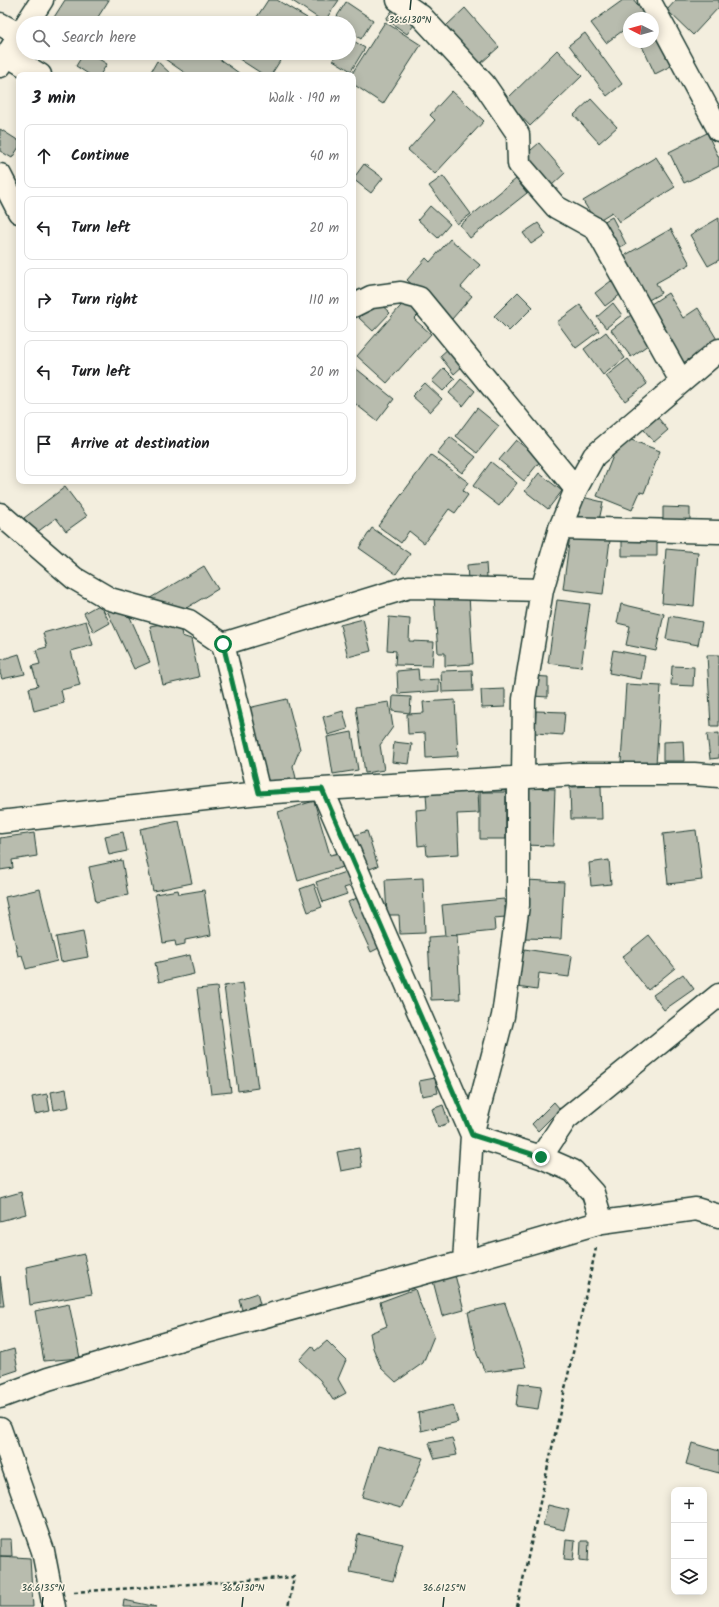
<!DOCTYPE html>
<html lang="en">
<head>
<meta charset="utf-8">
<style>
  :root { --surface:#fff; --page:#f2f2f2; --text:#202124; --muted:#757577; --line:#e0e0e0 }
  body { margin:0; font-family:Kalam,sans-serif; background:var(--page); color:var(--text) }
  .controls { position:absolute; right:12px; bottom:12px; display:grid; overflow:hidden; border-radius:8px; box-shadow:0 2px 10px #0003 }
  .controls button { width:36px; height:36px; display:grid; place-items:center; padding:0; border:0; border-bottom:1px solid var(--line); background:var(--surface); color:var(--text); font:20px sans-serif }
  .compass { position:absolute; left:623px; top:12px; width:36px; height:36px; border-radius:50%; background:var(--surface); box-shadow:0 2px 10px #0003; rotate:276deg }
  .stop { position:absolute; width:12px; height:12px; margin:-9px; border:3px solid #0b8043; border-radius:50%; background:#fff }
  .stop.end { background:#0b8043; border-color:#fff; box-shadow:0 1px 4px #0008 }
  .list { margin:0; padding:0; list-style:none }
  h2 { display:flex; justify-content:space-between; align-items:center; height:52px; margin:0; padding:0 16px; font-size:17px }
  h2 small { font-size:13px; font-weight:400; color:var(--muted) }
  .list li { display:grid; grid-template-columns:26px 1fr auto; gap:12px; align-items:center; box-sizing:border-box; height:64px; margin:0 8px 8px; padding:0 8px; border:1px solid var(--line); border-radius:8px }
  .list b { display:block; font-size:15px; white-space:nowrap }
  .list em { font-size:13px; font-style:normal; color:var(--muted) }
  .icon { flex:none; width:22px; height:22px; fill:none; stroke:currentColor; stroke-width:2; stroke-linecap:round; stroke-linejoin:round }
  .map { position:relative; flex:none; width:719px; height:1607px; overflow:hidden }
  .search { position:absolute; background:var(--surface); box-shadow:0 2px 10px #0003; left:16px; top:16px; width:340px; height:44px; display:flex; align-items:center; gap:10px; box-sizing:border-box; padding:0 14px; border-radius:22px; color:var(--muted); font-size:15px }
  .panel { position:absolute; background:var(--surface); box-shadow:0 2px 10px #0003; left:16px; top:72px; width:340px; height:412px; border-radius:8px }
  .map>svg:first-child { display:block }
  .building { fill:#b8bcae; stroke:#1f3d34 }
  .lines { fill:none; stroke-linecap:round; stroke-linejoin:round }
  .minor-casing { stroke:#1f3d34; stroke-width:25 }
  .path { stroke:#1f3d34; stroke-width:2.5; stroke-dasharray:4 3; stroke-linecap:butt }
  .minor { stroke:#fcf5e5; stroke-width:22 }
  .route { stroke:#0b8043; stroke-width:5 }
  .ticks { fill:none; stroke:#1f3d34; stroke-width:1.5 }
  .ticks-label { font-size:10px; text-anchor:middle; fill:#1f3d34; stroke:#fcf5e5; stroke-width:3.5; stroke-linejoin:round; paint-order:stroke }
</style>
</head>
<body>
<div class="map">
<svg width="719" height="1607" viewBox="0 0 719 1607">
  <rect width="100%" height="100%" fill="#f3eede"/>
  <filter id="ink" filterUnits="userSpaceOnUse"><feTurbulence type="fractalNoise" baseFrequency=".025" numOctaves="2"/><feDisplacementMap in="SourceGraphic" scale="8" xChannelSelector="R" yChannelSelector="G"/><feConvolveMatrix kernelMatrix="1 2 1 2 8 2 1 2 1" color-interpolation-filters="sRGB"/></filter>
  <g filter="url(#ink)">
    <path class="building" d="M65,0h44l-15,23h-41l-2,-1z
      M268,0h9l30,18 -3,5h-51z
      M291,0h48l-15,22z
      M623,0h11l11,15 -4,3h-12v8l-23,17 -15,-20z
      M676,0h43v7l-26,28 -26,-25z
      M346,2l27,18 -12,19 -12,-8v-8h-13l-2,-2z
      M397,4l21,16 -11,14 -21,-15z
      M465,8l34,39 -19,17 -34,-38z
      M385,22l36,23 -38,59 -30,-20v-9h-2z
      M585,33l37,51 -15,12 -38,-51z
      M657,36l14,30 -16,8 -14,-30 12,-2v-4z
      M349,38l16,10 -14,23 -18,-11 4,-7h12z
      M557,50l25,26 -52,50 -24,-26z
      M84,53h5l18,11 -7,11h-10l-14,-9z
      M165,53h46l28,20 -1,2h-50l-26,-18z
      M234,53h51l-14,22h-7l-31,-20z
      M157,61l15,14h-23z
      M452,91l32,30 -49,53 -27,-24 27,-30 -5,-5z
      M591,99l26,28 -18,16 -25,-28z
      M0,129l19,12v6l-7,11 -12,-7z
      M707,133l12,25v8l-35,17 -15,-31z
      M539,143l26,30 -15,14 -27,-30z
      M656,157l19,30 -56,35 -7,-10 -16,10 -13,-21z
      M364,164l19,14 -12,15 -18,-14z
      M443,176l28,38 -14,10 -28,-38z
      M516,179l11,14 -57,45 -10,-13z
      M430,206l20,18 -12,14 -20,-18z
      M612,217l14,27 -13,7 -14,-27z
      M719,218v42l-11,6 -18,-31z
      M538,223l8,11 -15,10 -8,-11z
      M671,229l19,35 -34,19 5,10 -14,8 -25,-44z
      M450,239l30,26 -19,22 11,9 -20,23 -45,-39 19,-22 4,4z
      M611,281l10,13 -16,12 -10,-13z
      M518,292l15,15 -24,24 -15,-15z
      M668,293l15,25 15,-10 20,33 -35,22 -35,-57z
      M376,300l14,13 -17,18 -14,-13z
      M406,300l14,13 -6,6 17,15 -44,49 -30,-27z
      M613,303l9,12 -16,13 -9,-11z
      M580,305l19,26 -23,17 -19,-26z
      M631,315l21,27 -21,15 -20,-27z
      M606,332l19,26 -22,17 -19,-26z
      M450,347l15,17 -11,10 -14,-18z
      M628,359l19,25 -22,17 -19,-25z
      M353,366l41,33 -17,22 -24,-19z
      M444,368l11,11 -12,12 -11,-10z
      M461,379l14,12 -12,15 -14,-13z
      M425,383l17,16 -12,13 -18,-16z
      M477,408l22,18 -22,27 -21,-17z
      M654,413l14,17 -14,12 -14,-17z
      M621,436l39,15 -16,42 -4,-1 -8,18 -35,-14z
      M450,437l26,20 -14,16 -25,-20z
      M516,440l25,20 -17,21 -25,-21z
      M431,455l37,27 -5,9 5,4 -13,18 -6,-4 -25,34 -15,-12 -8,12 -23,-17z
      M491,462l26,21 -18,23 -26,-20z
      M539,473l23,18 -14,18 -23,-18z
      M65,487l22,29 -21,15 -10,-13 -20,15 -12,-15z
      M578,496l25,6 -5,23 -26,-5z
      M663,507l27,1v21l-27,-1z
      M372,528l38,26 -14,20 -37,-26z
      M570,535l40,5 -7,54 -40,-5z
      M622,537h35v19h-35z
      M666,549l32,3 -4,54 -32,-3z
      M486,563l1,15 -19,2 -1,-15z
      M204,566l14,23 -35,21 -36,-10z
      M469,595l4,69 -28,2v-13h-7l-4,-56z
      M557,600l33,4 -9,63 -33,-4z
      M100,604l10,19 -16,9 -10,-19z
      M104,604l22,4 24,54 -16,7z
      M621,604l43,10 -8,37 -30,-6 4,-19 -13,-3z
      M670,616l32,6 -4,23 -32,-6z
      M389,617l21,2 -1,22 25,1 -2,24 -37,-1 1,-14 -9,-1z
      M363,619l8,32 -23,6 -8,-32z
      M86,621l7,24 -22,6 9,34 -19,5 3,13 -30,8 -5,-23 9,-2 -6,-20 8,-2 -4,-14 11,-3 -4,-14z
      M172,622l2,8 6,-4 2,10 9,3 8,38 -36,8 -13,-59z
      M613,650l32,6 -4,23 -32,-6z
      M19,654l6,20 -23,5 -2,-6v-13z
      M707,655h12v71h-8z
      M672,666l22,1 -1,19 -22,-1z
      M418,669l1,11 20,-1v12l-41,3 -1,-23z
      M472,670l1,21 -31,1 -1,-21z
      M532,676l16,1v20l-16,-1z
      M626,684l35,2 -5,79 -35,-3z
      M505,689v18l-23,1 -1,-18z
      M393,696l18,1 -1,16 -18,-2z
      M287,699l13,50 -7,17 3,12 -29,7 -19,-77z
      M455,700l3,56 -32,2 -1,-25 -17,1 -1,-20 17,-1 -1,-11z
      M389,702l4,25 -13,18 4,25 -19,3 -9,-66z
      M343,711l5,18 -20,6 -5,-18z
      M536,711l29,1 -2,23 -28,-2z
      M352,732l6,38 -25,4 -6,-37z
      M719,733v25l-9,1 -3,-25z
      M683,741l1,20h-21v-19z
      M394,742l18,2 -3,20 -17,-2z
      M601,786l1,33h-31l-1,-32z
      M527,788l28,1 -2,57 -28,-1z
      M478,790l1,23 -22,1 2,40 -32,2 -1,-11 -8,1 -2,-36 11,-1 -1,-16z
      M480,792h26v47h-26z
      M314,801l16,54 9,-2 4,14 -45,14 -20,-69z
      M179,821l13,62 -39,8 -13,-62z
      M696,830l6,50 -34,4 -5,-50z
      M367,831l11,35 -17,6 -12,-35z
      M123,832l4,19 -18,4 -4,-19z
      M34,833l3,23 -25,4 1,8 -13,2v-32z
      M122,860l6,35 -32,7 -7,-35z
      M609,860l2,24 -20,2 -2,-23z
      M351,870l6,14 -13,4 3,6 -24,8 -7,-20z
      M423,878l2,55 -25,1 -1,-19h-12l-2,-35z
      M526,880l38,2 -3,57 -38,-1z
      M314,884l8,23 -14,5 -8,-23z
      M40,889l17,72 -31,8 -4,-14 -4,1 -13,-59z
      M178,890l1,4 25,-4 7,45 -26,5v4l-9,2 -1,-5 -12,2 -8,-49z
      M359,897l24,49 -12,6 -23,-50z
      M504,899l2,18 -12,1 1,13 -50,5 -3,-31z
      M83,932l5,25 -27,5 -5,-25z
      M457,935l3,64 -29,1 -3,-63z
      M649,935l26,33 -27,22 -26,-33z
      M517,948l55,8 -3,21 -30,-4 -2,17 -26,-4z
      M190,955l4,19 -35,8 -4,-19z
      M683,974l11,15 -30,21 -11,-15z
      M243,983l15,105 -20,3 -14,-105z
      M217,987l14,105 -20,2 -14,-105z
      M435,1078l3,15 -16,3 -3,-15z
      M66,1089l3,18 -15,3 -3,-18z
      M47,1094l3,17 -15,3 -3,-17z
      M554,1102l6,7 -22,22 -6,-7z
      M443,1105l6,18 -11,4 -6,-18z
      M359,1148l3,19 -21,4 -4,-19z
      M21,1192l5,22 -26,7v-23z
      M84,1254l8,40 -62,11 -4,-38z
      M455,1275l9,35 -22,6 -9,-35z
      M0,1276l4,30h-4z
      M415,1289l4,12 15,35 -11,27 -27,19 -15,-14 -8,-20 -3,-15 17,-7 -7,-24z
      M257,1293l3,11 -18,6 -3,-11z
      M505,1303l21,64 -41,5 -8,-18 -9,-42z
      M69,1304l11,54 -36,3 -9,-50z
      M327,1341l19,19 -8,19 8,14 -13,7 -13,-20 -21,-20 13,-14 3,5z
      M14,1349l4,21 -18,6v-23z
      M519,1383l23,3 -4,23 -22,-3z
      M453,1405l5,17 -37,9 -3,-18z
      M452,1438l5,17 -22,4 -6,-16z
      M692,1443l27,8v22l-33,-9z
      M378,1446l45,12 -22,50 -39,-11z
      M548,1505l21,5 -5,20 -21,-5z
      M358,1534l45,10 -10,37 -43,-9z
      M0,1539h11l1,17h-12z
      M566,1540l9,1 -2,19 -9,-1z
      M581,1541h8l-1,20 -8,-1z
      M0,1556l30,2 3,49h-33z
      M124,1600l33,7h-34z"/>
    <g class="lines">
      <g class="minor-casing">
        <path id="minor" d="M398,0l23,16 63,68 34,50 1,30 37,43 40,22 85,152
          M649,0l70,130
          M27,23l15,-23
          M0,24l20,11
          M7,55l33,20
          M0,66l23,-36
          M0,175l19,37
          M353,306l18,-9 30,-4 18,5 157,191 18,-33 125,-106
          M0,514l74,64 36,21 79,22 34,23 36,149
          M560,528l159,4
          M223,644l186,-57 133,3
          M523,777l1,-78 18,-109 18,-62 16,-39
          M322,789l150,346 69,22 32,14 20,22 9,29
          M0,822l259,-29 63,-4 257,-15h115l25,2
          M541,1157l25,-38 153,-124
          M464,1262l8,-127 31,-119 15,-111v-127
          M0,1397l48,-18 140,-42 276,-75 138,-40 94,-13 23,7
          M0,1429l43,122 11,56"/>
      </g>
      <path class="path" d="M74,1592l220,-15 -6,30
        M517,1607l79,-359"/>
      <use href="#minor" class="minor"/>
    </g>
  </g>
  <g class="lines" filter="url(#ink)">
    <path class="route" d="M223,644l36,149 63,-4 150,346 69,22"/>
  </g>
  <path class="ticks" d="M410,10l1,-10M42,1607l1,-10M242,1607l1,-10M443,1607l1,-10"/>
  <g class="ticks-label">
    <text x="410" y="23">36.6130°N</text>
    <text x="43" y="1591">36.6135°N</text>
    <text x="243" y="1591">36.6130°N</text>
    <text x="444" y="1591">36.6125°N</text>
  </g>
</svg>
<div class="controls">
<button>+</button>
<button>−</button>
<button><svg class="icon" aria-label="layers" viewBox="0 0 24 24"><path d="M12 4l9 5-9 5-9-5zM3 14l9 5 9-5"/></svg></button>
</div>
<svg class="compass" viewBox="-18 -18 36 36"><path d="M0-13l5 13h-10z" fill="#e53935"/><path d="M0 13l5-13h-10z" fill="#757577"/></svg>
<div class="stop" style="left:223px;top:644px"></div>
<div class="stop end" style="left:541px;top:1157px"></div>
<div class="search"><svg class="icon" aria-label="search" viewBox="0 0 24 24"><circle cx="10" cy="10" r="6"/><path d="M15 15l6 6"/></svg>Search here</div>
<section class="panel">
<h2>3 min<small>Walk · 190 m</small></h2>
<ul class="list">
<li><svg class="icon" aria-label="ahead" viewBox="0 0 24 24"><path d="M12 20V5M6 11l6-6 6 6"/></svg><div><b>Continue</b></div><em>40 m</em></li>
<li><svg class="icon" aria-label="left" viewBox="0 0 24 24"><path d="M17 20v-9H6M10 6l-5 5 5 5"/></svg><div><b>Turn left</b></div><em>20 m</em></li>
<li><svg class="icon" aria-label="right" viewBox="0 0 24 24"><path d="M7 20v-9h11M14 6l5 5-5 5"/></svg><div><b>Turn right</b></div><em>110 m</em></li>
<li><svg class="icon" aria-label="left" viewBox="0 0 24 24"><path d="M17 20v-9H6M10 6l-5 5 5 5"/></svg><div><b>Turn left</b></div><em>20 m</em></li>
<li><svg class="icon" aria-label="arrive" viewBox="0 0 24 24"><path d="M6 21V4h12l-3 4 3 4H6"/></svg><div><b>Arrive at destination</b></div></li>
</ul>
</section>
</div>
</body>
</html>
